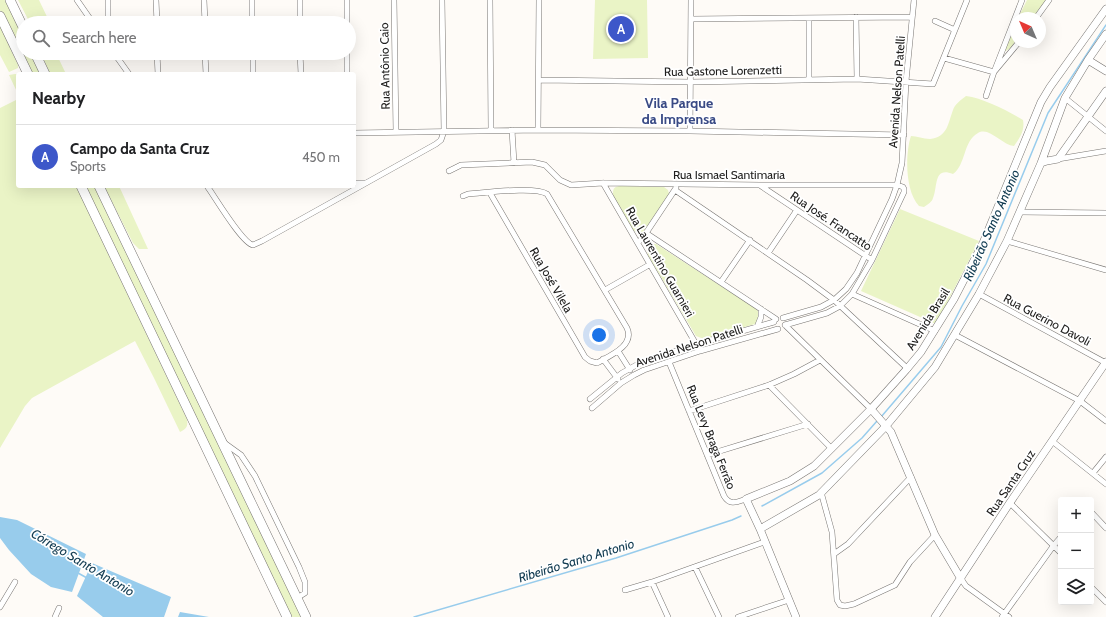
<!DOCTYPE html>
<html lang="en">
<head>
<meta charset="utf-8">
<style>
  :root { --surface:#fff; --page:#f6f6f6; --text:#202124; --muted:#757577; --line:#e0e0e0; --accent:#3d57c9 }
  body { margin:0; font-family:Cabin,sans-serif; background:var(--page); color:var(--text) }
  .controls { position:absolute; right:12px; bottom:12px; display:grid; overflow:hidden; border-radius:4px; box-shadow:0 4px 16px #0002 }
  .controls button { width:36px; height:36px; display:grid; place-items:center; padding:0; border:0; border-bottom:1px solid var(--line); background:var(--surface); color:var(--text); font:20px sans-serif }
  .compass { position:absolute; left:1010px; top:12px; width:36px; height:36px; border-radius:50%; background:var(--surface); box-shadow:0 4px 16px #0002; rotate:316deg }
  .you { position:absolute; left:599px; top:335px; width:14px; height:14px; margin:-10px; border:3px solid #fff; border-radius:50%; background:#1a73e8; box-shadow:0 0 0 6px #1a73e833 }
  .badge { display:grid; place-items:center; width:26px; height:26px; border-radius:50%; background:var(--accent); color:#fff; font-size:13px; font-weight:700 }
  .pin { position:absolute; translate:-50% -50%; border:2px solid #fff; box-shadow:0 1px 4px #0006 }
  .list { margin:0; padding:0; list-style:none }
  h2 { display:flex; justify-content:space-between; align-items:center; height:52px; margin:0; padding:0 16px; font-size:17px }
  h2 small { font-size:13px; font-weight:400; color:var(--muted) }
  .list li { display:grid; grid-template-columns:26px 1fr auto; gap:12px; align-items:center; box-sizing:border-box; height:64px; padding:0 16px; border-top:1px solid var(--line) }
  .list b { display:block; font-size:15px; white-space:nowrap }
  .list p { margin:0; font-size:13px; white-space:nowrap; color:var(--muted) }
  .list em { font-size:13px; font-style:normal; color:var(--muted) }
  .icon { flex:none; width:22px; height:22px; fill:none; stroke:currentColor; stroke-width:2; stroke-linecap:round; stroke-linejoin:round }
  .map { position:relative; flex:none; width:1106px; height:617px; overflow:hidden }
  .search { position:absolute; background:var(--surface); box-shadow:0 4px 16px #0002; left:16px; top:16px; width:340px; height:44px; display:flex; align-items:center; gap:10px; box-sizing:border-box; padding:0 14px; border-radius:22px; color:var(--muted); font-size:15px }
  .panel { position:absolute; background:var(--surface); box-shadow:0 4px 16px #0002; left:16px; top:72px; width:340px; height:116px; border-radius:4px }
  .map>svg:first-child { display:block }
  .green { fill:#eaf4c6 }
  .water { fill:#98ccec }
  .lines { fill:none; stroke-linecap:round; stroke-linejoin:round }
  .stream { stroke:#98ccec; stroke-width:1.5 }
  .street-casing { stroke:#787572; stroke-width:6 }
  .secondary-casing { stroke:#787572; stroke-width:8 }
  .highway-casing { stroke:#787572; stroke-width:10 }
  .street { stroke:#fff; stroke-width:5 }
  .secondary { stroke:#fff; stroke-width:7 }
  .highway { stroke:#fff; stroke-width:9 }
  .labels { text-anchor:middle; stroke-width:3.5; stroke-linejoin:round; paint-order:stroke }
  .street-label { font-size:12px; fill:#21201f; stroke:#fff }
  .water-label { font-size:13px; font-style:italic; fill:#113b51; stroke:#fff }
  .quarter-label { font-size:14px; font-weight:bold; fill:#394a85; stroke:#fff }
</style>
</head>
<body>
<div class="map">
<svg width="1106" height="617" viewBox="0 0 1106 617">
  <rect width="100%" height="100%" fill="#fefbf7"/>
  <path class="green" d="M0,0h7l16,33v20h10l10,21h-13l-30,-63z
    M18,0h21l11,23h-20z
    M595,0h52l1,58 -55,1z
    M1027,0h19l-13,18h-15z
    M1016,23c0,14 2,23 -13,29z
    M0,26l18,39v3l-9,4 -9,-17z
    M41,53h15l10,21h-16z
    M15,74h4h-1v20l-9,-19z
    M966,96c17,2 42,15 57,24 2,10 -3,18 -9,26 -12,-1 -25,-20 -36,-13 -15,8 -12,32 -25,41 -20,-8 -15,13 -20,24 -1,4 -5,6 -9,9l-5,-1c-14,-15 -14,-52 -8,-70 6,0 12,3 19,3 18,-2 18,-16 23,-29 2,-6 8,-10 13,-14z
    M18,99v87h58l111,233c1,7 0,10 -7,13l-26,-54 -19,-37 -103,57 -7,8 -25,42v-340z
    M84,186h12l207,431h-13z
    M104,186h15l29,63h-9l-6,-6z
    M619,186l45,1 4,3 1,4 -26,38 -5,1 -5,-3c-4,-6 -21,-32 -20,-37 0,-5 2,-6 6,-7z
    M900,209l79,32 -43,83 -75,-33z
    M652,244h4l99,64 4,4v8l-4,4 -51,15 -8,-3 -48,-81 -1,-7z"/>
  <path class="water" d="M0,517l17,3 69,34 -14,38 -21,-5 -20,-13 -22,-24 -9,-12z
    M92,563l79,34 -7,20h-61l-26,-21z
    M180,612l29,5h-31z"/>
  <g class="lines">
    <path class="stream" d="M881,417l60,-70 21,-41 24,-42 62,-151 58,-88
      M762,506l60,-33 40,-35 15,-17
      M78,573l9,5
      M414,617l202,-59 116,-38 9,-4"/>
    <g class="street-casing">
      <path id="street" d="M77,0l16,23
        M108,0v23
        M156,0l1,23
        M204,0l1,23
        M252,0v23
        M300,0v23
        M394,0l2,132
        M490,0l1,130
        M856,17l1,62
        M1036,18l13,-18
        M692,19l220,-2
        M935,21l20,9
        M347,23v-23
        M114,53l15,21
        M157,53l1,21
        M205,53l1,21
        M253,53v21
        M300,53l1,21
        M944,58l50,14 28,-72
        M347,74v-21
        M540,80l151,2 166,-3 76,5 34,-84
        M809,80v-62
        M986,96l8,-24 25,-30
        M1065,98l41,33
        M512,130l2,33
        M538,130l1,-130
        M690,131l1,-131
        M354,133l184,-3 152,1 214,4
        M1058,159l48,-8
        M449,171l12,-6 71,-3 13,3 15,15 11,5 32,-2 157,2h137l6,2 1,2v3l-32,68 -20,34 -12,12 -13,7 -42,12
        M354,183h11
        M603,183l97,168
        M207,186c8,11 35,57 46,59l9,-4 174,-97 5,-4 3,-9 -2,-131
        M761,186l111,74
        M675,190l132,90 27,20 74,69
        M463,196l5,-2c17,-1 67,-8 79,0l80,134c8,18 -18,28 -30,35l-7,-2 -5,-4 -95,-164
        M1020,212l86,1
        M646,233l130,86
        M1007,241l99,29
        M638,243l8,-10 30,-45
        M768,253l29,-43
        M721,282l29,-42
        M605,290l44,-25
        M852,294l83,37
        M979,294l127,69
        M783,318l38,-11 13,-7 12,-11 11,-16 35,-74 5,-14 5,-22 4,-82 8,-81
        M785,325l86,84
        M757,327l4,-10v-8
        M955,335l125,66 26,20
        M618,351l12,19
        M603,359l15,20
        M669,362l55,134c6,10 13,6 22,3
        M769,385l63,64
        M590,399l32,-26 18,-10 57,-19 77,-22
        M592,408l29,-25 13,-8 10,-5 56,-19 78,-22
        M689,411l80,-26 25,-11 26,-14
        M1052,441l54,43
        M223,442l18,13 14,21 44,91 6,15v11l-8,5
        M707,455l101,-31
        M1093,473l13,-16
        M821,492l11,40 5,68 3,5 5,1 9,-2 41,-19 15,-23 25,-27
        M1010,503l51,50
        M1091,512l15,16
        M834,554l14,-10 63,-67
        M695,567l24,50
        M961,579l5,7 43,31
        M652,582l112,-40
        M1091,587l15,15
        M625,590l27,-8 16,35
        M0,607l15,-25
        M55,617l4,-9
        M738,617l51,-17
        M1002,617l52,-72 7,-8"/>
    </g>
    <g class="secondary-casing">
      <path id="secondary" d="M1088,60l18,11
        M1041,163l6,-2 11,-2 48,-68
        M871,409l20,23 44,103 26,44
        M760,529l59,-34 67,-69 49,-59 44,-73 28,-53 34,-78 24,-65 23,-38 18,-26
        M796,617l-36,-88 -14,-30 44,-18 24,-15 57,-57 35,-39 15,-18 33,-53 29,-56 58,-141 9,-15 56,-78
        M935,617l74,-113 97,-142"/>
    </g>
    <g class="highway-casing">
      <path id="highway" d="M10,0l13,27
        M0,16l28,58
        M35,53l10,21
        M81,186l206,431
        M99,186l207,431"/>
    </g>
    <use href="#street" class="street"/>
    <use href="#secondary" class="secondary"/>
    <use href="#highway" class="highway"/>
  </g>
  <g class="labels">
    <g class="street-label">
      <text transform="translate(385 66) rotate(-91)" y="4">Rua Antônio Caio</text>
      <text transform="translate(723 71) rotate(-1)" y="4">Rua Gastone Lorenzetti</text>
      <text transform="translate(897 92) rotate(-86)" y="4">Avenida Nelson Patelli</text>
      <text x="729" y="179">Rua Ismael Santimaria</text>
      <text transform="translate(831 221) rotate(34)" y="4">Rua José. Francatto</text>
      <text transform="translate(660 262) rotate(60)" y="4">Rua Laurentino Guarnieri</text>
      <text transform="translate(551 280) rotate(60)" y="4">Rua José Vilela</text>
      <text transform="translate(928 319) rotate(-58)" y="4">Avenida Brasil</text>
      <text transform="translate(1047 320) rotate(28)" y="4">Rua Guerino Davoli</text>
      <text transform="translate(689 346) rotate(-18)" y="4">Avenida Nelson Patelli</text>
      <text transform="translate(711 437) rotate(68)" y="4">Rua Levy Braga Ferrão</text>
      <text transform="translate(1011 483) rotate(-56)" y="4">Rua Santa Cruz</text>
    </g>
    <g class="water-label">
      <text transform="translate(991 225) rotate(-66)" y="5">Ribeirão Santo Antonio</text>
      <text transform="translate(576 560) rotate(-17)" y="5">Ribeirão Santo Antonio</text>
      <text transform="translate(83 562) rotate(31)" y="5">Córrego Santo Antonio</text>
    </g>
    <g class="quarter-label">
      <text x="679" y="108">Vila Parque<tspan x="679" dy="16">da Imprensa</tspan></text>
    </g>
  </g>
</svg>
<div class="controls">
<button>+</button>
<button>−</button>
<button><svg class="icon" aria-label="layers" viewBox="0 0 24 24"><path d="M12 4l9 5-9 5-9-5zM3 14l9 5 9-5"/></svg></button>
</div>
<svg class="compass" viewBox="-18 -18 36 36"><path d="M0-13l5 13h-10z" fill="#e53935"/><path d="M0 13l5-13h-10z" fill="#757577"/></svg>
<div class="you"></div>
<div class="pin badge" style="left:621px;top:29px">A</div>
<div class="search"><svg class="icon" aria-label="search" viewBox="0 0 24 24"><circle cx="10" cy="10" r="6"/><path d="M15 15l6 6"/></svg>Search here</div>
<section class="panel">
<h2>Nearby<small></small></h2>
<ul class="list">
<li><span class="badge">A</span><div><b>Campo da Santa Cruz</b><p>Sports</p></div><em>450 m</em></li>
</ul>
</section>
</div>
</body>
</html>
